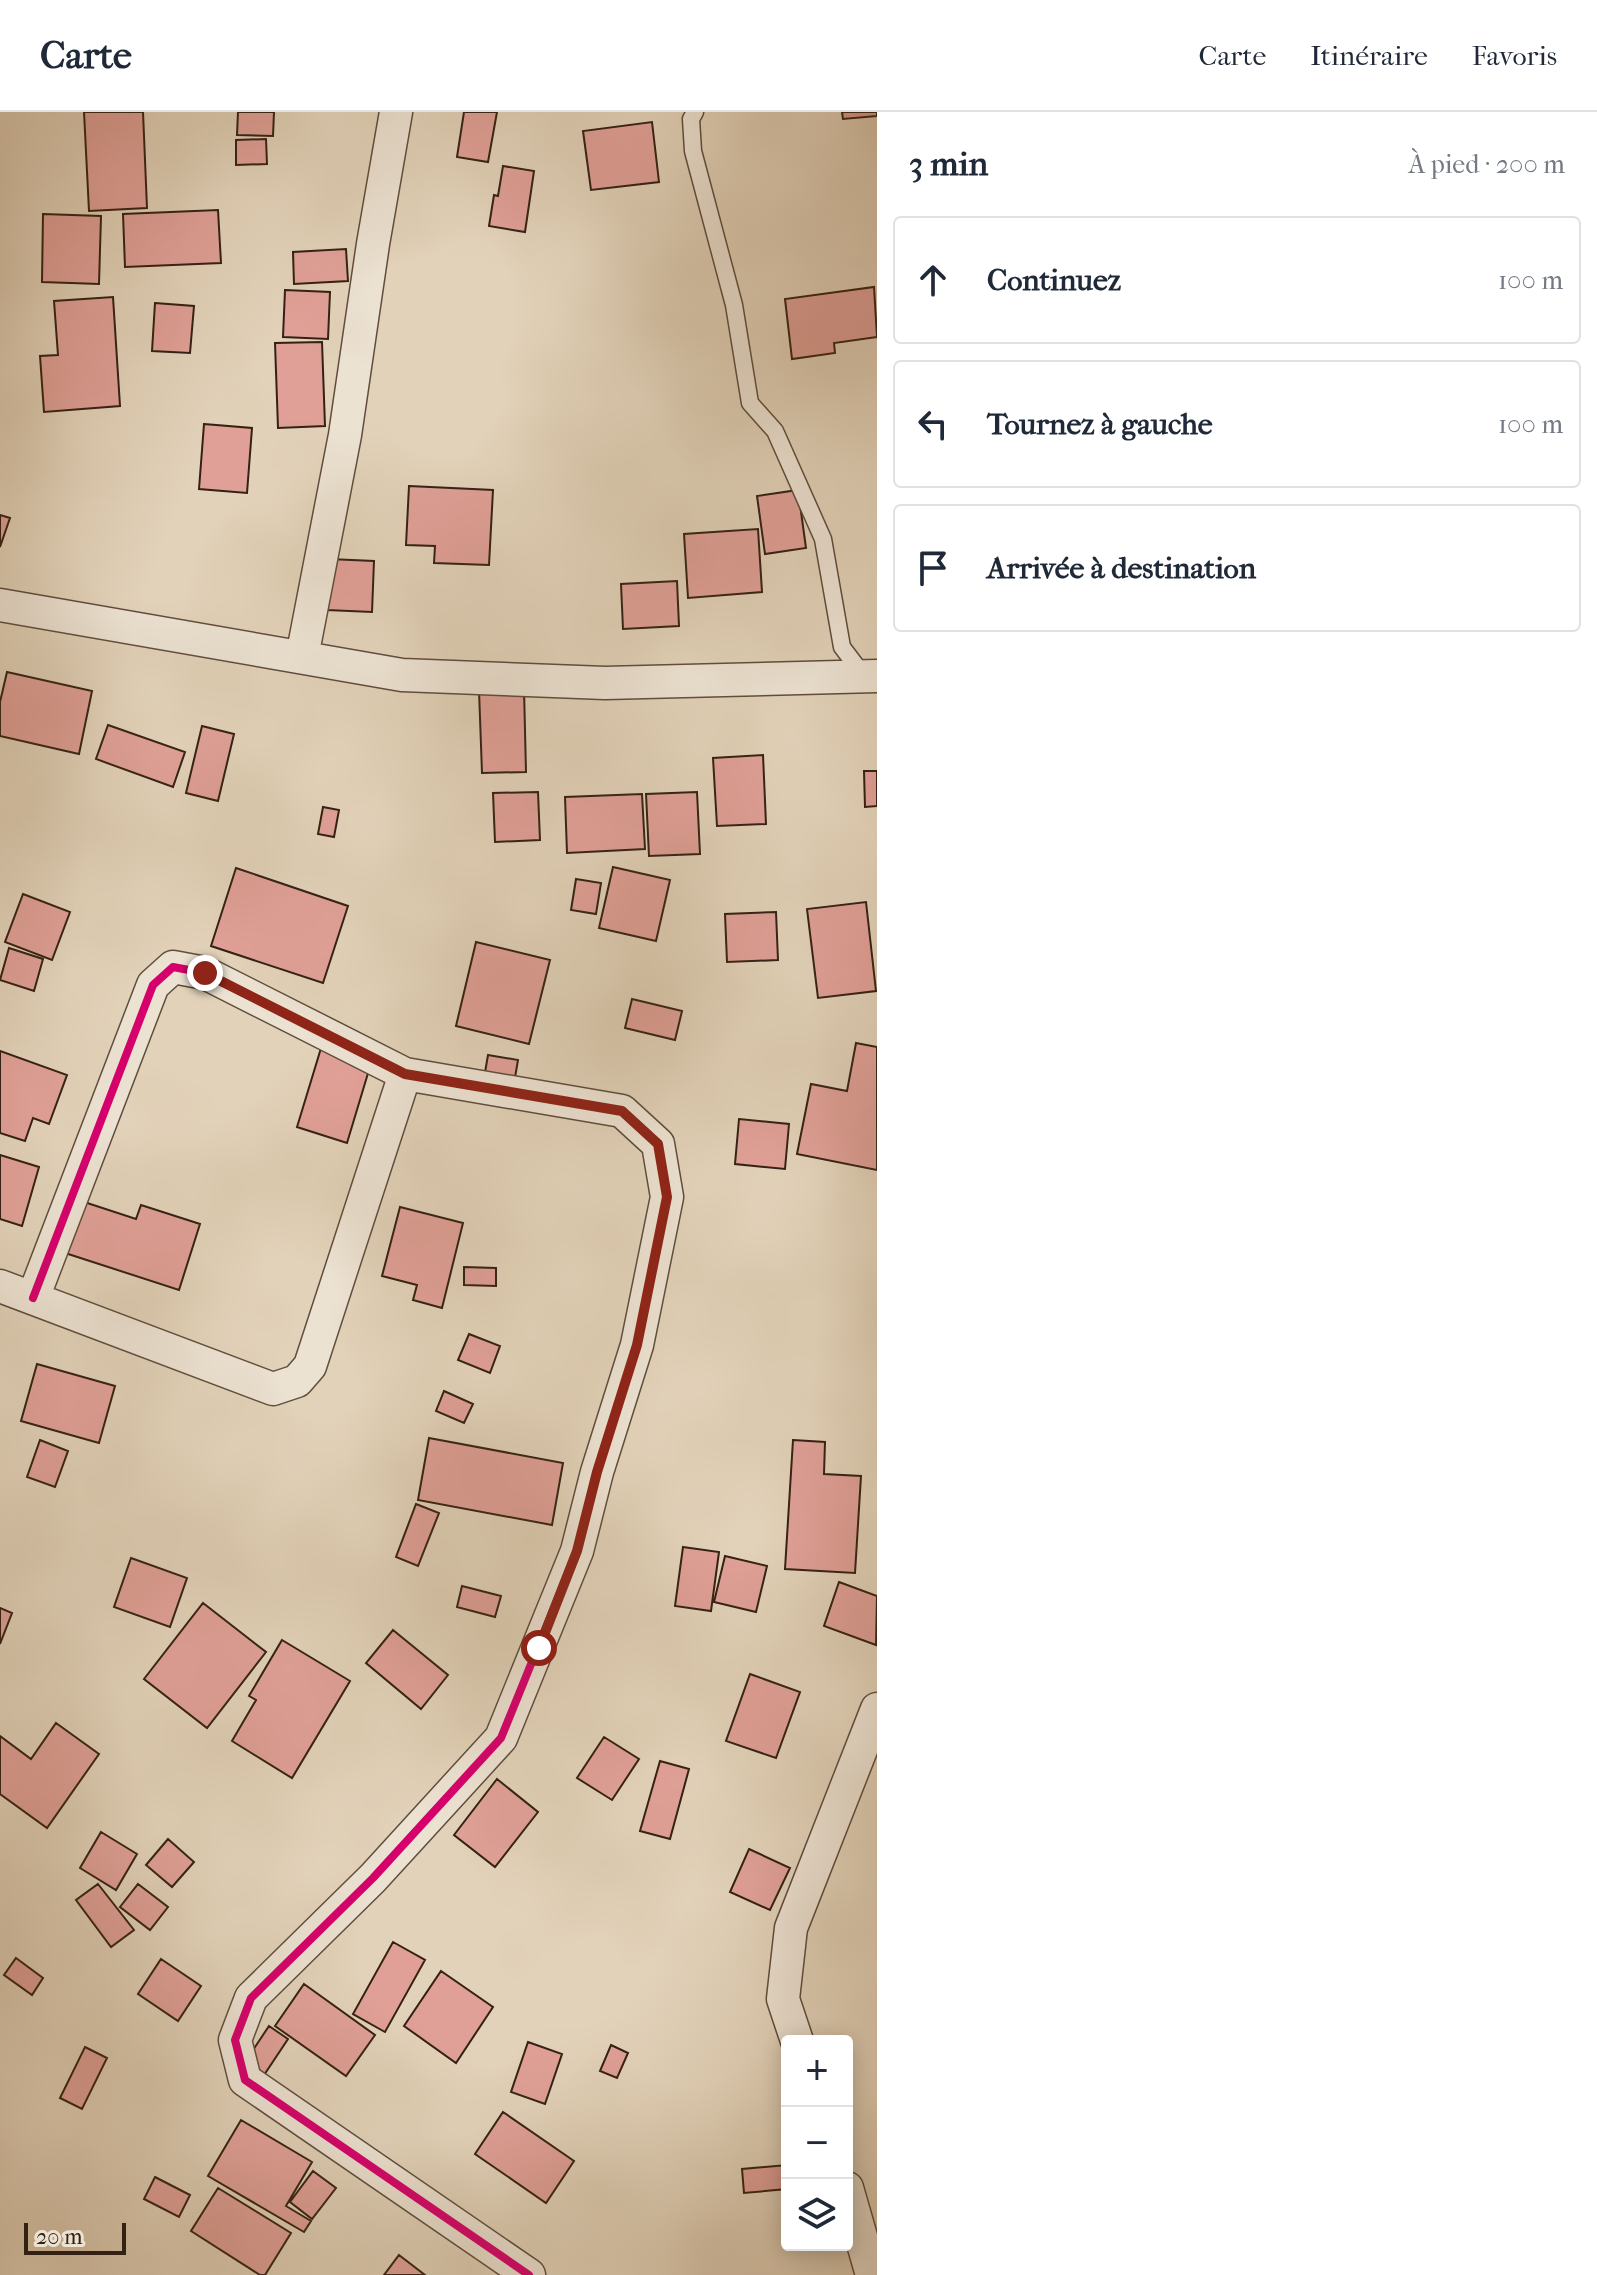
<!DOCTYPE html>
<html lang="fr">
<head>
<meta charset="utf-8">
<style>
  :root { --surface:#fff; --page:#f2f2f3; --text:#1f2937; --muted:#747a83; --line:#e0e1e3 }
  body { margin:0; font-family:"IM FELL French Canon",serif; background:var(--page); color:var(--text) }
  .controls { position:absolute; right:24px; bottom:24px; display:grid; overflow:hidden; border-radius:8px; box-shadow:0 4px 20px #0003 }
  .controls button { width:72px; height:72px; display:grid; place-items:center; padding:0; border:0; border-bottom:2px solid var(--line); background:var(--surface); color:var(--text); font:40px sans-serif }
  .scale { position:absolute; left:24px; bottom:20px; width:102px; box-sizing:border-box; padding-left:8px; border:4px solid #342114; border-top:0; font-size:22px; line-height:28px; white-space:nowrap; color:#342114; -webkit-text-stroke:6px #ece2d2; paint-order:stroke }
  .stop { position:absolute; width:24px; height:24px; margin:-18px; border:6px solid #8f2418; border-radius:50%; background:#fff }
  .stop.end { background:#8f2418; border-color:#fff; box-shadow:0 2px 8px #0008 }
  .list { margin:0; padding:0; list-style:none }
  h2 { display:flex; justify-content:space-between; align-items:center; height:104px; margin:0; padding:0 32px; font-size:34px }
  h2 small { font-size:26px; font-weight:400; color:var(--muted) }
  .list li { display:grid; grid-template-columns:52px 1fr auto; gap:24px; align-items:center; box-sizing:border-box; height:128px; margin:0 16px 16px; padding:0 16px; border:2px solid var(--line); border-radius:8px }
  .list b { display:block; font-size:30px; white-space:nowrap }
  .list em { font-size:26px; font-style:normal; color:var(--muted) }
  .icon { flex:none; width:44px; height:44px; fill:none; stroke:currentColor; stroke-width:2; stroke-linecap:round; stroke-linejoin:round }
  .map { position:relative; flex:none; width:877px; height:2163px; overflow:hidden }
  header { display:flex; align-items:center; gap:48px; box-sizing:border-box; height:112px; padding:0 40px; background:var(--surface); border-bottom:2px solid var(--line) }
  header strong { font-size:38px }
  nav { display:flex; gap:44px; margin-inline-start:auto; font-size:28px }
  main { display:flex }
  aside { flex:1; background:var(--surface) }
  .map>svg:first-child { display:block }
  .building { fill:#e0a097; stroke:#342114; stroke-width:2 }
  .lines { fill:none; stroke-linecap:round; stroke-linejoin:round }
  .service-casing { stroke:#604d3d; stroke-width:19 }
  .minor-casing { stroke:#604d3d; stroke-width:35 }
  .service { stroke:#ece2d2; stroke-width:16 }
  .minor { stroke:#ece2d2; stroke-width:32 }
  .cycleway-casing { stroke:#ece2d2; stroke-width:13 }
  .cycleway { stroke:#d6006c; stroke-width:8 }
  .route { stroke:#8f2418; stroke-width:10 }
</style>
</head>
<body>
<header>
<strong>Carte</strong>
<nav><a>Carte</a><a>Itinéraire</a><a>Favoris</a></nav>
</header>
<main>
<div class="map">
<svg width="877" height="2163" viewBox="0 0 877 2163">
  <rect width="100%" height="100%" fill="#e2d2b9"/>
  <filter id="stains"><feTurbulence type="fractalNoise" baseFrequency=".0025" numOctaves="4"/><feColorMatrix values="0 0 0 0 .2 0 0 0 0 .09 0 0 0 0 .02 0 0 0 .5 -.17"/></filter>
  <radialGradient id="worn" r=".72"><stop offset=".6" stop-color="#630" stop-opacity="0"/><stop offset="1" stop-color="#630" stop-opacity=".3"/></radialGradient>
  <path class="building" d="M84,0h59l4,96 -58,3z
    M238,0h36l-1,24 -36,-1z
    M464,0h33l-9,50 -31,-5z
    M842,0h35v4l-34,3z
    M652,10l7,60 -68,8 -8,-59z
    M266,27l1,25 -31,1v-25z
    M503,54l31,5 -9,61 -36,-6 5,-31 4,1z
    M218,98l3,53 -96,4 -2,-53z
    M43,102l58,2 -2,68 -57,-2z
    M346,137l2,32 -54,3 -1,-32z
    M874,175l3,50 -43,6 1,10 -43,6 -7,-60z
    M285,178l45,2 -2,47 -45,-2z
    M113,185l7,109 -76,6 -4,-56 18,-1 -4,-54z
    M155,191l39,3 -4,47 -38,-2z
    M322,230l3,84 -47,2 -3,-85z
    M204,312l48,4 -5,65 -48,-4z
    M409,374l84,4 -4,75 -55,-2 1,-17 -29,-1z
    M798,378l8,58 -41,6 -8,-58z
    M0,403l10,3 -10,29z
    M758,417l4,63 -74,6 -4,-64z
    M329,447l45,2 -2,51 -45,-2z
    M677,469l2,45 -56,3 -2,-45z
    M7,560l85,19 -13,63 -79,-18v-34z
    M524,577l2,83 -44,1 -3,-83z
    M108,613l77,27 -12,35 -77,-28z
    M202,614l32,8 -16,67 -32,-8z
    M763,643l3,69 -49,2 -4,-68z
    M864,659h13v35l-12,1z
    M538,680l2,48 -45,2 -2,-49z
    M697,680l3,62 -51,2 -3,-62z
    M642,682l3,55 -78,4 -2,-56z
    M323,695l16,3 -5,27 -16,-3z
    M613,755l57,13 -14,61 -57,-13z
    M236,756l112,38 -25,77 -112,-37z
    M576,767l25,4 -5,31 -25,-4z
    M23,782l47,18 -18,48 -47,-18z
    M866,790l10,89 -58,7 -11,-89z
    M776,800l2,48 -51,2 -2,-48z
    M476,830l74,18 -21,84 -73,-18z
    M9,836l34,11 -9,32 -34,-11z
    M632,887l50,12 -7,29 -50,-12z
    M325,923l50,15 -28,93 -50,-16z
    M856,931l21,4v123l-80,-16 14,-70 36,7z
    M0,939l67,24 -18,49 -16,-6 -8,23 -25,-8z
    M488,943l30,5 -6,35 -30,-5z
    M739,1007l50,5 -4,45 -50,-5z
    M0,1043l39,12 -17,59 -22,-7z
    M75,1087l61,20 5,-14 59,19 -21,66 -120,-39z
    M400,1095l63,16 -21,85 -29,-8 4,-15 -35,-9z
    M464,1155l32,1v18l-32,-1z
    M469,1222l31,12 -10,27 -32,-13z
    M37,1252l78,22 -16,57 -78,-22z
    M444,1279l29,13 -9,19 -28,-12z
    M429,1326l134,25 -11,62 -134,-25z
    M40,1328l28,11 -13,36 -28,-10z
    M793,1328l32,2 -1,32 37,2 -6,97 -70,-4z
    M416,1392l23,9 -21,53 -22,-9z
    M683,1435l36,5 -8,59 -36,-5z
    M725,1444l42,10 -11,46 -42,-10z
    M131,1446l56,20 -17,49 -56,-20z
    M839,1470l38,14 -1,49 -52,-19z
    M462,1474l39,10 -6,21 -38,-10z
    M203,1491l63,49 -59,76 -63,-49z
    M0,1496l12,5 -12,31z
    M393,1518l55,45 -27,34 -55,-46z
    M282,1528l68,41 -58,97 -60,-37 24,-41 -7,-4z
    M750,1562l50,18 -24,66 -50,-17z
    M56,1611l43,31 -52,74 -47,-34v-58l31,23z
    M604,1625l35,22 -27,41 -35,-22z
    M660,1649l29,8 -19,70 -30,-8z
    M497,1667l41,33 -43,55 -41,-32z
    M101,1720l36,22 -21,36 -36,-22z
    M168,1727l26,23 -22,25 -26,-22z
    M749,1737l41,19 -20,42 -40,-18z
    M98,1772l36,46 -23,17 -35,-47z
    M138,1772l30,23 -18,23 -30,-23z
    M393,1830l32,18 -40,72 -32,-18z
    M16,1846l27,20 -11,17 -28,-20z
    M161,1847l40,27 -23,35 -40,-27z
    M441,1859l52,36 -37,56 -52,-37z
    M304,1872l71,51 -29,41 -71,-50z
    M269,1914l19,13 -24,36 -19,-13z
    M528,1930l34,12 -17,50 -34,-12z
    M611,1933l17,8 -11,25 -17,-7z
    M85,1935l22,11 -25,51 -22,-11z
    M503,2000l71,49 -28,42 -71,-49z
    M241,2008l71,42 -26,44 25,15 -7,11 -96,-56z
    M787,2053v24l-43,4 -2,-24z
    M313,2059l23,17 -24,31 -22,-17z
    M155,2065l35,18 -11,22 -35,-18z
    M218,2076l73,45 -26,42h-5l-69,-44z
    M399,2143l26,20h-41z"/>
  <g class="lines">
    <g class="service-casing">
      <path id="service" d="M695,0l-4,7 2,32 41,154 16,98 25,28 48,108 19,108 22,29"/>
    </g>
    <g class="minor-casing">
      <path id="minor" d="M0,493l402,70 203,8 272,-7
        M302,545l43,-222 28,-191 23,-132
        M0,1174l273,103 24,-8 13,-15 95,-292
        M33,1186l120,-313 20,-18 32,6 200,101 217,37 36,33 9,53 -30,148 -40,127 -20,79 -76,187 -128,140 -122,120 -16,42 10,40 284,195
        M797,1929l-14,-42 8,-71 86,-219
        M847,2076l25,87"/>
    </g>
    <use href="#service" class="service"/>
    <use href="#minor" class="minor"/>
    <g class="cycleway-casing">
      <path id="cycleway" d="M33,1186l120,-313 20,-18 32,6 200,101 217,37 36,33 9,53 -30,148 -40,127 -20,79 -76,187 -128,140 -122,120 -16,42 10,40 284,195"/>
    </g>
    <use href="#cycleway" class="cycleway"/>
  </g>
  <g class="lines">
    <path class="route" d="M205,861l200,101 217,37 36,33 9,53 -30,148 -40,127 -20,79 -38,97"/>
  </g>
  <rect width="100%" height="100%" filter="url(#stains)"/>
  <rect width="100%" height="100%" fill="url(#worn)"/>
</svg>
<div class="controls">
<button>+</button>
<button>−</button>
<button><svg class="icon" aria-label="layers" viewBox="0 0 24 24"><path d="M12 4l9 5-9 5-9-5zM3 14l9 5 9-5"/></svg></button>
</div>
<div class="scale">20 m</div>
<div class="stop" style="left:539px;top:1536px"></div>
<div class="stop end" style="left:205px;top:861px"></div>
</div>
<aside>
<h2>3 min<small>À pied · 200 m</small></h2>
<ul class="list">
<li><svg class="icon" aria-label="ahead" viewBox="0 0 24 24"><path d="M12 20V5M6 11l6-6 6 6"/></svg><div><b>Continuez</b></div><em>100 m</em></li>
<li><svg class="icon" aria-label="left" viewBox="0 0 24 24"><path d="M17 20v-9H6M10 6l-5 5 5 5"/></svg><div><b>Tournez à gauche</b></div><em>100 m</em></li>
<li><svg class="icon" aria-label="arrive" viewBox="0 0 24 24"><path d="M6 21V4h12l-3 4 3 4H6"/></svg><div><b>Arrivée à destination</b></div></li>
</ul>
</aside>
</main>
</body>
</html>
